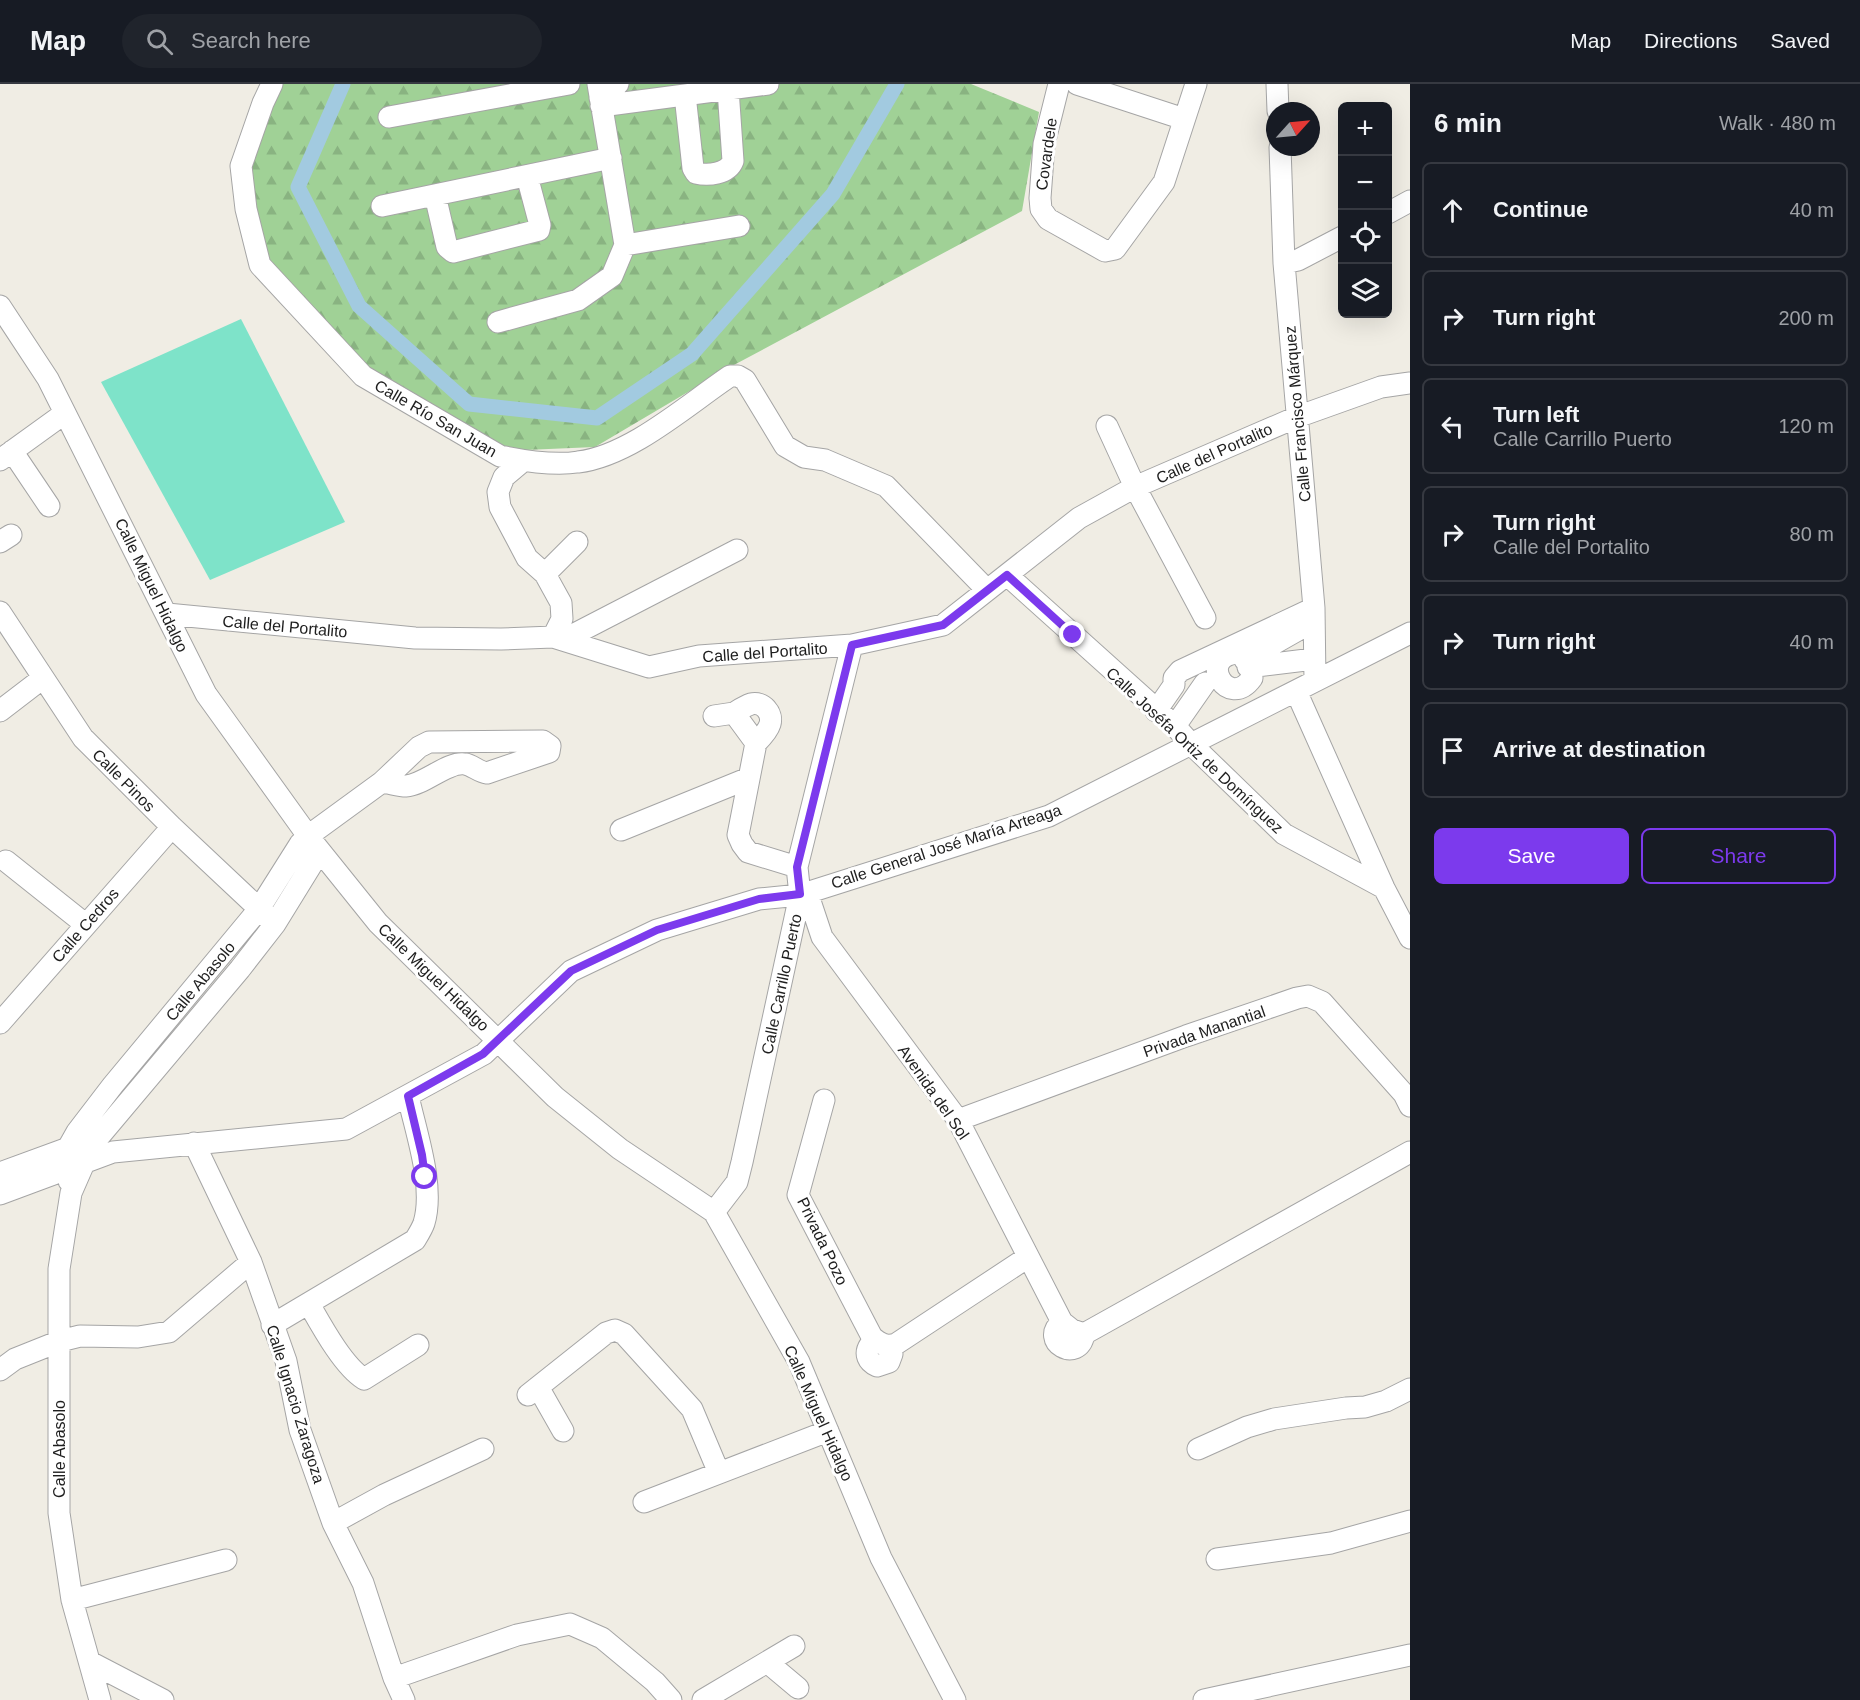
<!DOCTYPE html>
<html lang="en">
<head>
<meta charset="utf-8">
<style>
  :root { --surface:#171b24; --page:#20242c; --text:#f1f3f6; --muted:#9ea1a6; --line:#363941; --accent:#7c3aed }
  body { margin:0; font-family:Arial,sans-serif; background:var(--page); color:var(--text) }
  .controls { position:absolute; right:18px; top:18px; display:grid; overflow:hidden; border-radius:9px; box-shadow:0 6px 24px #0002 }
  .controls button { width:54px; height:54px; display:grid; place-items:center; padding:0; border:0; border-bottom:2px solid var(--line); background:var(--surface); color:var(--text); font:30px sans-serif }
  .compass { position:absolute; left:1266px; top:18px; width:54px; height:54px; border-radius:50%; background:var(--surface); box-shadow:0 6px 24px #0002; rotate:63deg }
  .stop { position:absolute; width:18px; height:18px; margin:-14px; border:4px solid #7c3aed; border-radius:50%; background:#fff }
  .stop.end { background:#7c3aed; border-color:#fff; box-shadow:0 2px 6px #0008 }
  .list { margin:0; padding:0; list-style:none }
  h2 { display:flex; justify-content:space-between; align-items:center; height:78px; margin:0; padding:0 24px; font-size:26px }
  h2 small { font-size:20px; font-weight:400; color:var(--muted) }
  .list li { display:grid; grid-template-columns:39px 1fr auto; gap:18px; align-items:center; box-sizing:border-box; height:96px; margin:0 12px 12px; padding:0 12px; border:2px solid var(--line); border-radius:9px }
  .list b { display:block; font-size:22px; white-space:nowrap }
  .list p { margin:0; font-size:20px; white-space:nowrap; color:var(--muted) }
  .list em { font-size:20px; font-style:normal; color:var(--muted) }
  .actions { display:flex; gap:12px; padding:18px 24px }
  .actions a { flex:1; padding:14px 0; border:2px solid var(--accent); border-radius:9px; text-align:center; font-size:21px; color:var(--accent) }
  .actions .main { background:var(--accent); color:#fff }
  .icon { flex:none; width:33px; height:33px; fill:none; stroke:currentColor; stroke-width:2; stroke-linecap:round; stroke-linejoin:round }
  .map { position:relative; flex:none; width:1410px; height:1616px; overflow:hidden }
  header { display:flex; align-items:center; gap:36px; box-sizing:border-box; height:84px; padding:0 30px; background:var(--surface); border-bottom:2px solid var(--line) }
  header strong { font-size:28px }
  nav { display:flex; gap:33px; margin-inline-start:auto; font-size:21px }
  .search { width:420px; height:54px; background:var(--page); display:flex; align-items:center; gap:15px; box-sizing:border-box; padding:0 21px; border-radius:33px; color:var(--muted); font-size:22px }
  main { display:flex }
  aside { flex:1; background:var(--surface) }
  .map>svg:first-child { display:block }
  .forest { fill:url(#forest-firs) }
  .pitch { fill:#7ee3c9 }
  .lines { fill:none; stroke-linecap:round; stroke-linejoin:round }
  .canal { stroke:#a2cae0; stroke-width:15 }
  .minor-casing { stroke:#a5a5a5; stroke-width:23 }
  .minor { stroke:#fff; stroke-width:21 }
  .route { stroke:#7c3aed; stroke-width:8 }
  .labels { text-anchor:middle; stroke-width:6; stroke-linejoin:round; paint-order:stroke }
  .street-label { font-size:16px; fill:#1e1e1e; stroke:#fff }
</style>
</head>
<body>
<header>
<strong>Map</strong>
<div class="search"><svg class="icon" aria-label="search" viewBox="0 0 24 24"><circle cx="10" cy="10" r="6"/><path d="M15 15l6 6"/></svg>Search here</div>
<nav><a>Map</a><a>Directions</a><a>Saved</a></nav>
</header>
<main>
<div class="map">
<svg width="1410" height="1616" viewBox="0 0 1410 1616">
  <defs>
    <pattern id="forest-firs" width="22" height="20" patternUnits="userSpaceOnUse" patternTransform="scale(1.5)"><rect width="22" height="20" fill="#a0d196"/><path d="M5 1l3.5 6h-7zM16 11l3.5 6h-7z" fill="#89b381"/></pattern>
  </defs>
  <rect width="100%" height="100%" fill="#f0ede4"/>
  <path class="forest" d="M277,0h694l68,28 -17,99 -290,155 -137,81 -94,4 -132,-78 -103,-111 -19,-100z"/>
  <path class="pitch" d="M241,235l104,203 -135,58 -109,-198z"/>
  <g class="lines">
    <path class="canal" d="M343,0l-45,103 61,119 110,98 128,14 95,-64 141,-160 64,-110"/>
    <g class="minor-casing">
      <path id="minor" d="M272,0l-9,19 -22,63 5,43 14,56 103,111 137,80c24,5 53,10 78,6 52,-6 109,-57 152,-86h8l7,4 40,66 19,11 21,3 61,26 101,104
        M1059,0l-15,60 -4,54 1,11 7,10 57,32 10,-2 49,-67 32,-98
        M1077,0l107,35
        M1277,0l1,27
        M685,11l8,73 3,5c12,3 32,1 37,-12l-5,-72
        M600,14l18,-14
        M601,22l167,-22
        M389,33l180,-33
        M1280,63l4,116 30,345 1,73
        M435,111l12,52 6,5 86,-22 1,-5 -13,-49
        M382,122l229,-48
        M1388,129l22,-12
        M625,161l114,-19
        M1284,179l14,-3 44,-23
        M0,222l48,73 158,315 102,142 70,87 177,174 65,52 94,63 85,150 82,196 74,142
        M498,238l80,-22 34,-24 13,-31 -27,-161
        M1107,342l28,61 70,131
        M12,367l37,55
        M0,376l65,-47
        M523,377l-19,16 -6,15 2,15 27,51 18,16 16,29 1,16 -9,18
        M0,458l11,-7
        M545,490l32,-32
        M1007,491l168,151 16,18 93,90 100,54
        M0,528l83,126 89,89 98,92
        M167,530l248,24 86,1 52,-2 96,30 50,-11 153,-11 91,-20 136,-107 56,-31 162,-70 84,-30 29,-4
        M563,556l174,-90
        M1236,569c-39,5 -8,58 16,25
        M1245,576l67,-38
        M1248,583l66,-8
        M1296,607l88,197 26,50
        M0,627l43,-33
        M1156,627l18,-26v-7l6,-7 134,-63
        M734,629c5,-3 11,-7 17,-9 12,-3 22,9 19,20 -2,7 -9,14 -14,19
        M714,632l20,-3 22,30 -18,92 4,9 6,8 49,15
        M1175,642l30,-43
        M621,746l128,-52
        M6,777l79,63
        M807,808l15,45 136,183 104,202 10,8 12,4 326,-182
        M0,939l172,-196
        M824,1016l-26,95 74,142c8,7 14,10 24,7l132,-87
        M958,1036l228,-84 111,-38 11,-2 14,6 82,92 6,12
        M194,1059l57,119 35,99 14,69 33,93 30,60 31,95 10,22
        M0,1089l68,-25 10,-2
        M69,1097l-2,-23 1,-10 9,-16 36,-47 146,-176 41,-65 8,-8 74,-54 37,-35 10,-5 114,-1 7,5 -1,6 -62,21c-8,-1 -15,-8 -22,-9 -17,-3 -41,21 -59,22 -7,0 -16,-3 -24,-4
        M0,1110l113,-42 233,-23 138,-75 87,-83 86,-41 102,-31 41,-4 249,-79 361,-183
        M714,1128l23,-30 5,-20 58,-267 -3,-28 55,-222
        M309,1220c12,21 34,62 55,75l54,-34
        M1062,1238c-24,19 17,43 22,12
        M272,1241l143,-85c3,-5 7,-11 9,-17 11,-37 -8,-90 -16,-127
        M877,1257l-7,4c-6,9 -2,17 7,21l12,-4 3,-8 -3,-8
        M0,1286l15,-11 45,-18 20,-5 58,1 31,-5 82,-70
        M538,1303l25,44
        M528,1311l78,-62 9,-3 9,4 68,75 27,64
        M1198,1365l49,-22 27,-8 72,-11 19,-1 21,-6 24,-12
        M644,1418l184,-71
        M333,1439l51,-28 99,-46
        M1217,1475l114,-16 79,-22
        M72,1516l154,-40
        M90,1578l73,38
        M767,1578l31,26
        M394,1594l123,-43 53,-11 32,14 53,44 16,18
        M100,1616l-28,-100 -13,-87v-244l12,-76 21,-48 148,-176 35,-45 45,-73
        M703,1616l91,-54
        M1204,1616l206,-45"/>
    </g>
    <use href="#minor" class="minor"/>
  </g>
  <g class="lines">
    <path class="route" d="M425,1093l-3,-22 -14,-59 75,-42 88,-83 86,-41 102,-31 41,-5 -3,-27 55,-222 91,-20 64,-50 66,60"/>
  </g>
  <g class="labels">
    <g class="street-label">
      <text transform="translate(1046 70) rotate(-82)" y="6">Covardele</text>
      <text transform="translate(1297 330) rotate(-95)" y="6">Calle Francisco Márquez</text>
      <text transform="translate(436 334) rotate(30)" y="6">Calle Río San Juan</text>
      <text transform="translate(1214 369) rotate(-24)" y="6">Calle del Portalito</text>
      <text transform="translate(152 501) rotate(64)" y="6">Calle Miguel Hidalgo</text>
      <text transform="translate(285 542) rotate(5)" y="6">Calle del Portalito</text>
      <text transform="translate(765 568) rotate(-4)" y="6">Calle del Portalito</text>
      <text transform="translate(1195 666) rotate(43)" y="6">Calle Joséfa Ortiz de Domínguez</text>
      <text transform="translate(124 696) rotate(45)" y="6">Calle Pinos</text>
      <text transform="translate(946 762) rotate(-18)" y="6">Calle General José María Arteaga</text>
      <text transform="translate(85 841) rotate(-49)" y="6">Calle Cedros</text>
      <text transform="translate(434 893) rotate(44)" y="6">Calle Miguel Hidalgo</text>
      <text transform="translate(200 897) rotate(-50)" y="6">Calle Abasolo</text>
      <text transform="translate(781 900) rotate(-78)" y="6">Calle Carrillo Puerto</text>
      <text transform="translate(1204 947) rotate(-19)" y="6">Privada Manantial</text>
      <text transform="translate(934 1008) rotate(55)" y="6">Avenida del Sol</text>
      <text transform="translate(823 1157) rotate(64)" y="6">Privada Pozo</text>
      <text transform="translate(296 1320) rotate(73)" y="6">Calle Ignacio Zaragoza</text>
      <text transform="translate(819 1329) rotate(66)" y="6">Calle Miguel Hidalgo</text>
      <text transform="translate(59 1365) rotate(-90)" y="6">Calle Abasolo</text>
    </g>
  </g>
</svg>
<div class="controls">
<button>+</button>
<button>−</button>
<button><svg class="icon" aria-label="locate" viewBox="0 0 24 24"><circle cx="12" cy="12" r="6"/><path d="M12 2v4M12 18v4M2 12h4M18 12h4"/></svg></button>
<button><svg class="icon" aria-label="layers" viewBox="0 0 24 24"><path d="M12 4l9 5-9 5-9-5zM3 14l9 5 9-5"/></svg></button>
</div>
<svg class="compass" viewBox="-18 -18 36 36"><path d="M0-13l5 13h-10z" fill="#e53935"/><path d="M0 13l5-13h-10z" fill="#9ea1a6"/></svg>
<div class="stop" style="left:425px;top:1093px"></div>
<div class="stop end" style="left:1073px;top:551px"></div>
</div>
<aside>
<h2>6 min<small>Walk · 480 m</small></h2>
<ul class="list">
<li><svg class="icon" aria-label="ahead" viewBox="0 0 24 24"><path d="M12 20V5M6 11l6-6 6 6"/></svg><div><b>Continue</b></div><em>40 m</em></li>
<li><svg class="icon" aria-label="right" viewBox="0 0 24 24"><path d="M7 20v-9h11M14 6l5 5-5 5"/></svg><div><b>Turn right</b></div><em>200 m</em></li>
<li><svg class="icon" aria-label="left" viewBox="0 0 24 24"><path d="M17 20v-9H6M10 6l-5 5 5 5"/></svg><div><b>Turn left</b><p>Calle Carrillo Puerto</p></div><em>120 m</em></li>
<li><svg class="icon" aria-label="right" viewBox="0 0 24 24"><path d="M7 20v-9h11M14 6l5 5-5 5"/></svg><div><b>Turn right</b><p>Calle del Portalito</p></div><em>80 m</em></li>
<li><svg class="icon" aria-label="right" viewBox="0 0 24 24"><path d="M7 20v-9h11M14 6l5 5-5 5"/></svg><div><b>Turn right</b></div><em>40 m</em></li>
<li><svg class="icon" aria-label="arrive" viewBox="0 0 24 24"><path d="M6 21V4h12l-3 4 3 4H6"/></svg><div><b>Arrive at destination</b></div></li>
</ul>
<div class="actions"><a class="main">Save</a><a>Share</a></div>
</aside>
</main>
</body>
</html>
